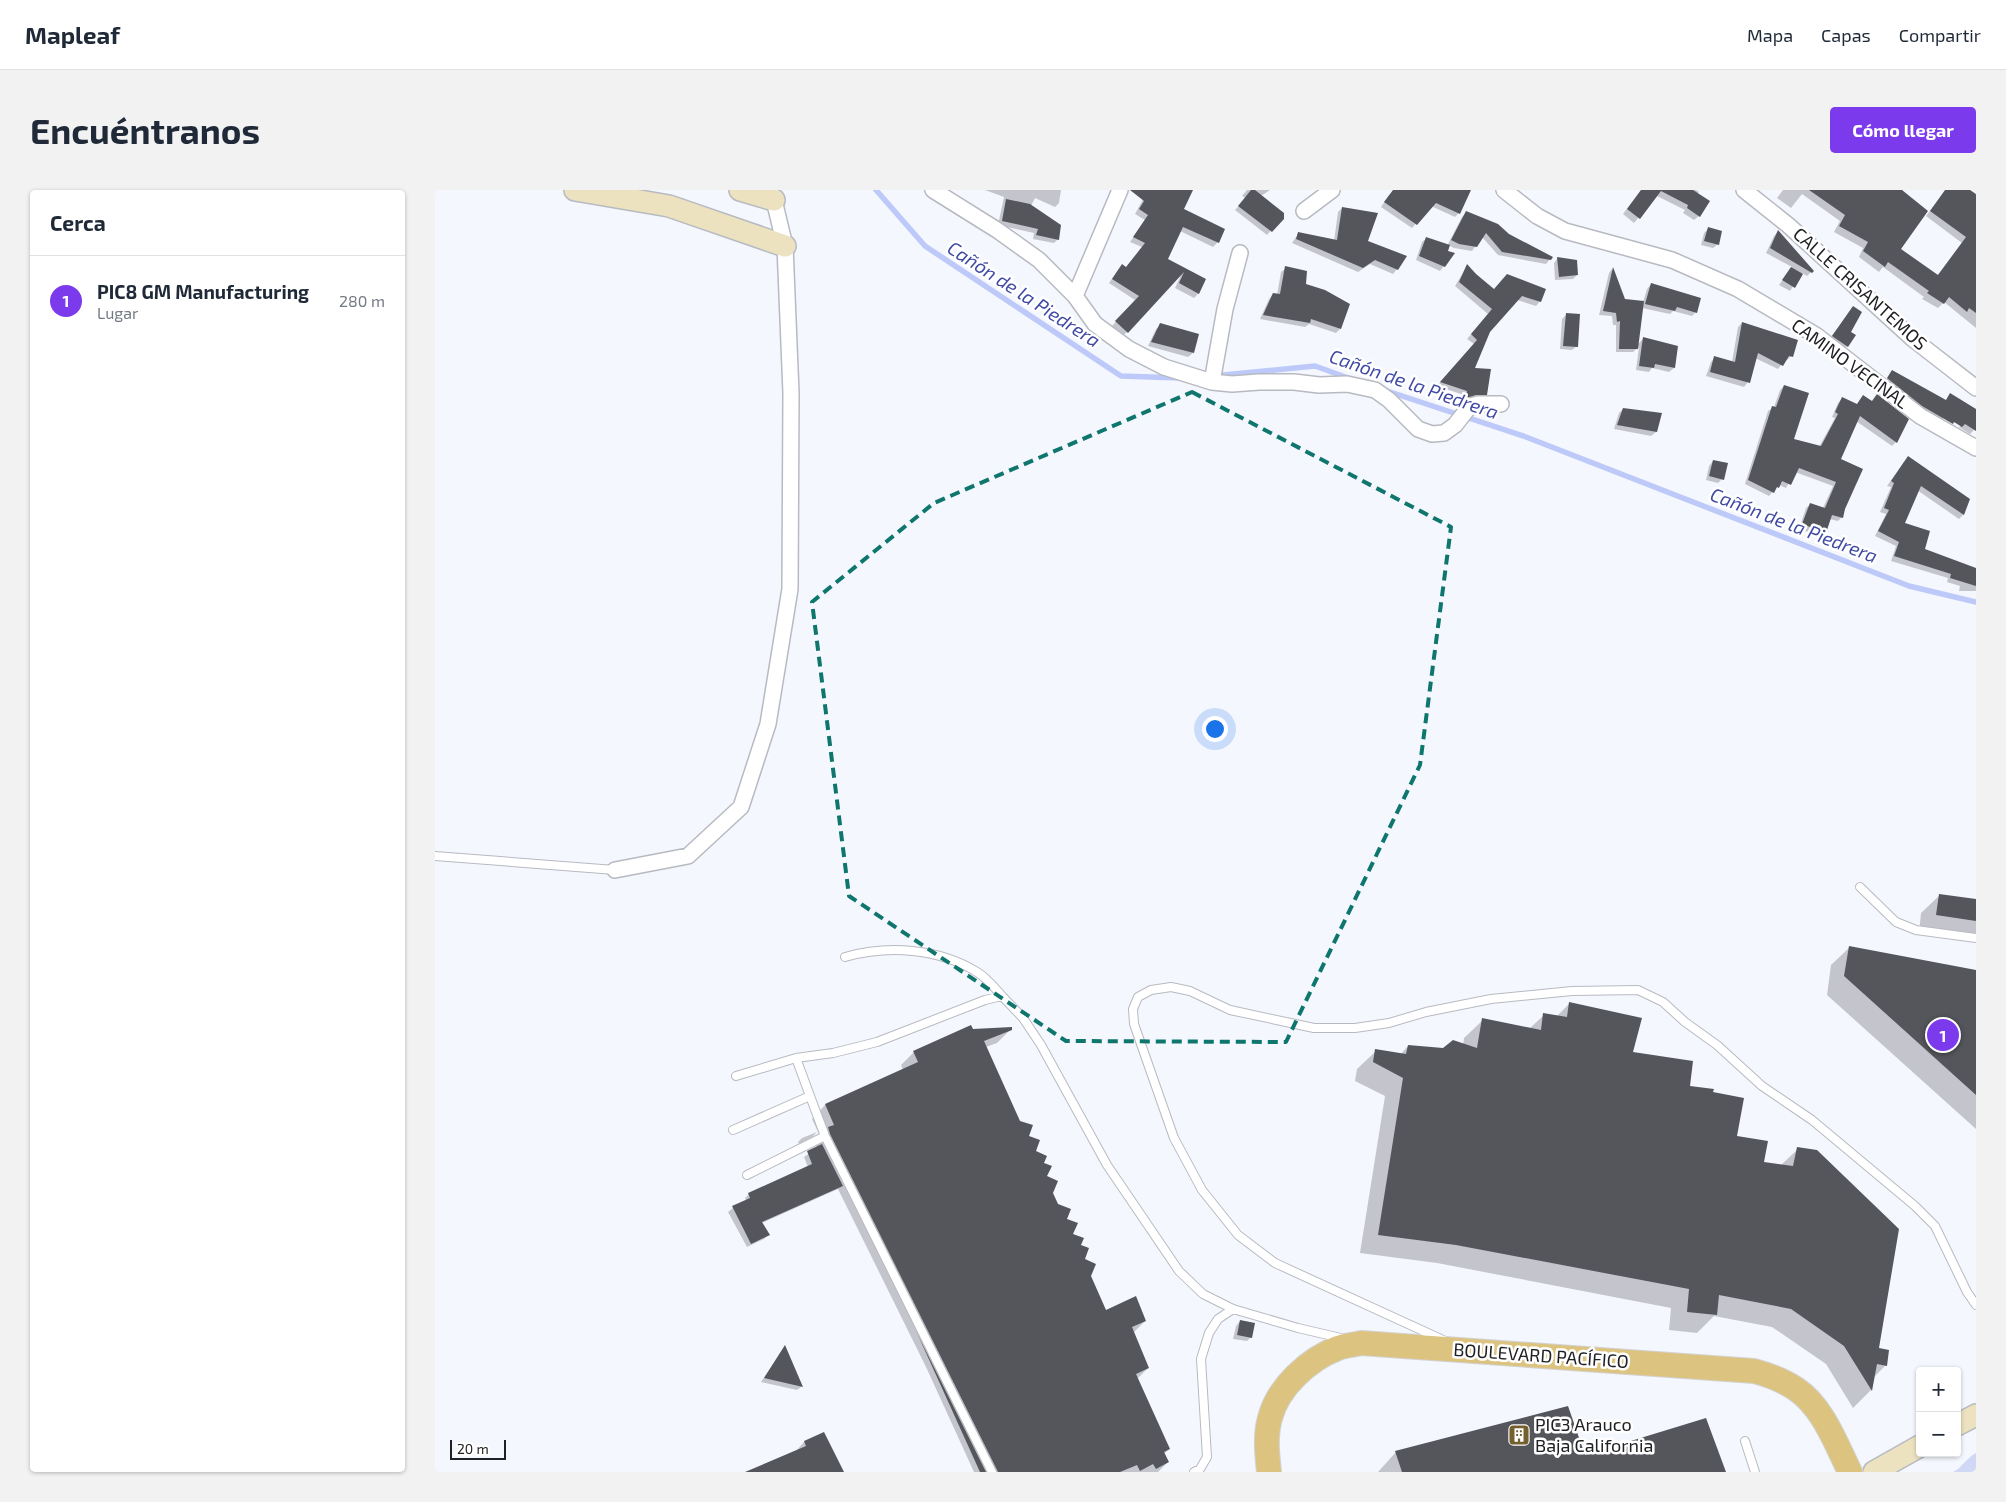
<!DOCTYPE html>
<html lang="es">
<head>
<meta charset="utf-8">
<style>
  :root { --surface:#fff; --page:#f2f2f3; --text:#1f2937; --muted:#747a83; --line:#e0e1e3; --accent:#7c3aed }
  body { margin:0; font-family:"Exo 2",sans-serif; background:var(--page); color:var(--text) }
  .controls { position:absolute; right:15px; bottom:15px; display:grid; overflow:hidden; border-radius:5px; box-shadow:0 1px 4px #0004 }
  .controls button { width:45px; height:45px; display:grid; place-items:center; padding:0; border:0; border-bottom:1px solid var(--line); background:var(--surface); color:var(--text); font:25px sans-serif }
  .scale { position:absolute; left:15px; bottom:12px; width:56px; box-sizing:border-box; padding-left:5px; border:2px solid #202124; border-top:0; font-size:14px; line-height:18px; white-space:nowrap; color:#202124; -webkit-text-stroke:4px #fff; paint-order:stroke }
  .you { position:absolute; left:779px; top:538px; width:18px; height:18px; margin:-12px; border:4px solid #fff; border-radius:50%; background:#1a73e8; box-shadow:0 0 0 8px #1a73e833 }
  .badge { display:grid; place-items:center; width:32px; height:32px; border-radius:50%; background:var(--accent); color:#fff; font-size:16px; font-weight:700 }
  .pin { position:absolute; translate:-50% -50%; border:2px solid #fff; box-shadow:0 1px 5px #0006 }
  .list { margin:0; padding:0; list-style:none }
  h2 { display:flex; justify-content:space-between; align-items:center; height:65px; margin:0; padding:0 20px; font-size:21px }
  h2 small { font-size:16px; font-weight:400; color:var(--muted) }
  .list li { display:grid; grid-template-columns:32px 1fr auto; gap:15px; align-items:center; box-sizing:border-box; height:90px; padding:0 20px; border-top:1px solid var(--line) }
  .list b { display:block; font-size:19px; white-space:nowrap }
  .list p { margin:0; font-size:16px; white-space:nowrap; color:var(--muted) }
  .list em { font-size:16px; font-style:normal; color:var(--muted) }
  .map { position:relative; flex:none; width:1541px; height:1282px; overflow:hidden; border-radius:5px }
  header { display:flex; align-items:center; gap:30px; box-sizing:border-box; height:70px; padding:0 25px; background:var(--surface); border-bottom:1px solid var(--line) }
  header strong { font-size:24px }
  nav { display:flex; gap:28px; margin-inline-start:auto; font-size:18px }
  .intro { display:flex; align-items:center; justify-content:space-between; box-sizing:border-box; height:120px; padding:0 30px }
  h1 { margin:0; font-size:35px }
  .button { padding:12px 22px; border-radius:5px; background:var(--accent); color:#fff; font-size:18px; font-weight:700 }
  main { display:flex; gap:30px; padding:0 30px }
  aside { flex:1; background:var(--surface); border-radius:5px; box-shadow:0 1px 4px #0004 }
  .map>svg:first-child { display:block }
  .green { fill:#d1d8f5 }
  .shadow { fill:#0003 }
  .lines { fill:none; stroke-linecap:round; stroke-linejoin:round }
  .stream { stroke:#bdc9f8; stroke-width:5.5 }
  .building { fill:#54565c }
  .service-casing { stroke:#b8bac1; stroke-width:10 }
  .minor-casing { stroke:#b8bac1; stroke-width:18 }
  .secondary-casing { stroke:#b8bac1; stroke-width:24 }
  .primary-casing { stroke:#d2d3d3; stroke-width:26 }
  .service { stroke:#fff; stroke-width:8 }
  .minor { stroke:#fff; stroke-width:15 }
  .secondary { stroke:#ede2bf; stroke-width:21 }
  .primary { stroke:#dcc480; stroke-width:24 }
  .marked { fill:none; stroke:#0f766e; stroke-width:4; stroke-dasharray:10 6; stroke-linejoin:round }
  .labels { text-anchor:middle; stroke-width:5; stroke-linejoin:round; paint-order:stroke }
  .street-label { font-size:18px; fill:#202124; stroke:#fff }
  .poi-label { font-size:18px; fill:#202124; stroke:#fff; text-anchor:start }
  .water-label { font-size:19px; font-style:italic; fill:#404aa3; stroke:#fff }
</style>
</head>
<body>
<header>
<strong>Mapleaf</strong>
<nav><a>Mapa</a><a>Capas</a><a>Compartir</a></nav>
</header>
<div class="intro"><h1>Encuéntranos</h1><a class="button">Cómo llegar</a></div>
<main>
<aside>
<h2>Cerca<small></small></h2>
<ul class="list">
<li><span class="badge">1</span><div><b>PIC8 GM Manufacturing</b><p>Lugar</p></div><em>280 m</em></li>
</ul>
</aside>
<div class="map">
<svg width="1541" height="1282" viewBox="0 0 1541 1282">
  <rect width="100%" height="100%" fill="#f5f7ff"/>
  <path class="green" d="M1541,1263v19h-23c10,-5 13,-14 23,-19z"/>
  <path class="shadow" d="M550,0h76l-2,13 -4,4 -20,-9 -4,8 27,33 -4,4 -21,-4 1,-6 -36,-8 6,-28z
    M713,0h43l-9,19 41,20 -5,13 -5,5 -33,-16 -13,28 37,21 -6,14 -4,4 -19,-10 7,-15 -59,63 -11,-10 23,-26 -26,-17 9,-13 4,-4 4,2 16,-21 -12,-5 15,-22 -10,-6z
    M812,0h23l-9,6 21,22 -15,17 -32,-25 11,-12 -4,-2z
    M969,0h54l1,23 -4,4 -24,-11 -19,22 -31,-21 8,-12z
    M1206,0h55l3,2 -2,2 2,22 -5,4 -11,-7 2,-3 -28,-14 -23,27 -11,-9z
    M1348,0h120l-4,59 38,27 25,-33 -36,-27 20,-26h22l8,6v132l-32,-26 -6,6 -16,-9 2,-2 -41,-30 -4,5 -20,-15 4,-9 -29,-16 6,-11 -38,-27 -11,14 -14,-10z
    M907,18l25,34 30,27 -4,5 -23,-10 -12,8 -66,-29 6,-9 36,7 4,-29z
    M1031,23l42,22 42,24 -4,5 -48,-9 -16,-18 -10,14 -18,-3 -6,-3 -4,21 -4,5 -24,-11 6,-18 5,-4 20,8 15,-29z
    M1274,38l9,16 -5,4 -12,-3 3,-12z
    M1343,42l34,39 -5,5 -5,-3 -12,18 -11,-6 13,-18 -26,-14 8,-17z
    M1123,68l19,17 -4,4 -18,1 -1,-17z
    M1032,76l27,24 14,-15 32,26 -4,5 -19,-6 -28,31 -16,38 13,25 -5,4 -10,1 -9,3 2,-7 -27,-9 37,-42 -7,-5 21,-25 -33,-28z
    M851,78l18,17 36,44 -4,4 -27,-9 -4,3 -45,-8 9,-20 4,-5 4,1 4,-23z
    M1177,79l12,31 19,2 4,-13 4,-5 45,28 -4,4 -19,-5 -3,3 -28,-6 -5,37 6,-6 33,8 -2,21 -5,4 -17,-4 -3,4 -13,-2 3,-23 -6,5h-17v-27h-3l-1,-9 -13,-1 10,-42z
    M1418,118l-6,38 -6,6 -14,-10z
    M1131,125l11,31 -5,4 -12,-1 2,-30z
    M1307,133l49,33 -4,4h-2l-7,9 -23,-11 -7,24 -4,5 -38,-11 5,-14 4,-4 17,4 6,-35z
    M726,135l32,28 -5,4 -40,-11 8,-17z
    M1457,182l51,46 -4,5 -56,-39z
    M1349,196l8,54 27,7 16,-29 -3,-1 6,-14 4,-4 54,43 -4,4 -36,-25 -17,38 5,49 -2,9 -4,4 -9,-2 -4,13 -5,4 -21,-7 7,-21 5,-4 12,4 10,-22 -38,-14 -9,16 -7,-3 -10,11 -24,-12 23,-73 6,-4 6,-17z
    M1188,219l37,5 -4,18 -5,4 -37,-7 5,-16z
    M1541,220v18l-6,6 -11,-7 11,-14z
    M1278,271l9,18 -4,4 -12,-3 3,-14z
    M1469,272l64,38 -5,15 -4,4 -42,-29 -14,33 20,27 53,19v22h-17l1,-5 -13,-4 1,-4 -57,-17 5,-15 -21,-10 11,-22 -6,-2 11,-25 -4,-1z
    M1505,705l36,5v41l-57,-8 2,-20z
    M1415,757l126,24v158l-149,-134 4,-30z
    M1134,814l62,49 58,34 23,6 23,44 28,26 18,2 17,-16 88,216 -13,13 -2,12 -18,18 -27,-44 -54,-37 -58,-11 -17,17 -28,-3 2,-22 -234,-45 -77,-10 25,-157 -30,-15 2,-12 19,-18 24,4 8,-9 35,3 20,-4 1,-7 19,-18 46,9 15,-14 12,2z
    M576,839l-14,14 -11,4 33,75 15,29 9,12 9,30 20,42 8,11 3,14 23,51 39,10 -12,12 15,35 -11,11 32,70 -5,5 4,8 -10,10h-184l-48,-105 -88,-178 -76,34 6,12 -4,4 -17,8 -19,-35 5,-4 13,-7 -1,-3 4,-4 59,-27 -4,-10 13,-9 -2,-6 5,-6 -8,-17 13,-14 78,-35 -2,-5 13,-13 58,-22z
    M382,942l-5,5 -13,7 -1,-2 4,-4z
    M805,1131l11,16 -4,4 -14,-2 3,-13z
    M350,1157l16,40 -4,3 -36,-8z
    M388,1243l20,39h-95l48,-21 8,-9z
    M961,1262l188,4 140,16h-346z"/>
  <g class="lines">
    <path class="stream" d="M441,0l49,56 196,130 58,2
      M778,186l102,-10 36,13
      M949,200l142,47 383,149 67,16"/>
  </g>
  <path class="building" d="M695,0h63l-9,19 41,20 -6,14 -36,-16 -15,32 38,20 -7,15 -20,-11 5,-11 -56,61 -13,-12 24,-25 -27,-17 10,-15 4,3 19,-24 -12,-6 15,-22 -9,-6 5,-8z
    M816,0h4l29,23v6l-12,13 -34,-26z
    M958,0h78l-11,24 -24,-11 -19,22 -33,-23z
    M1206,0h52l17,11 -10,16 -13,-9 1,-3 -27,-14 -21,28 -13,-10z
    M1374,0h93l26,21 -27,38 37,26 28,-38 -36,-26 15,-21h25l6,4v119l-7,-5 -2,4 -18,-15 -5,7 -17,-11 2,-2 -41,-29 -3,5 -22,-16 5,-9 -29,-16 6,-11z
    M571,9l24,5 31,21 -2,15 -23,-5 2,-6 -36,-8z
    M907,17l36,6 -10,28 39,15 -9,14 -23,-10 -12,8 -67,-29 2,-7 39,8z
    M1031,21l32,13 11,10 44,23 -2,3 -49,-8 -16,-19 -9,14 -18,-3 -8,-4z
    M1273,37l14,4 -3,14 -15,-4z
    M1343,40l36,41 -2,2 -42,-25z
    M991,47l24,8 -2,6 7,2 -10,14 -26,-11z
    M1122,67l20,3 1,15 -19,2z
    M1032,74l9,10 18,15 13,-15 39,15 -5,13 -19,-6 -32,36 -15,36 16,1 -4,26h-11l-11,4 2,-8 -27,-9 37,-42 -6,-6 21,-25 -33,-27z
    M850,76l22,5 -1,13 19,6 25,14 -9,25 -30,-10 -1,4 -47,-8 10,-22 7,1z
    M1178,77l12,32 19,2 -6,48h-19l1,-28 -3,1 -1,-9 -13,-2z
    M1356,77l12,7 -8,14 -13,-8z
    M1216,93l50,15 -4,15 -20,-6 -2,4 -30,-7z
    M1418,116l9,6 -11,20 5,3 -8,12 -16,-11z
    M1131,123l14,1 -2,33 -15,-1z
    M1307,132l56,18 -5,17 -4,-1 -6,10 -25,-13 -8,30 -40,-11 4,-16 21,6z
    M725,133l39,11 -5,19 -43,-11z
    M1208,147l35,9 -3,22 -20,-4 -1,4 -15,-2z
    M1457,180l54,30 4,-7 26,16v22l-11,-7 -3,3 -8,-5 -1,2 -31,-18 -35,-28z
    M1349,195l25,8 -15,46 27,7 17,-32 -3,-2 7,-15 15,7 6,-9 9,6 5,-7 32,25 -12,24 -37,-27 -19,43 22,10 -18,40 -2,9 -11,-3 -6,18 -24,-9 8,-21 15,5 11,-26 -37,-14 -8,17 -9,-4 -3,7 -2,-1 -3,6 -26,-13 24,-74 4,1z
    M1188,218l39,5 -5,19 -40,-7z
    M1473,266l62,43 -6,16 -43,-29 -16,37 25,8 -5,18 51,19v18l-26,-8 1,-4 -57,-18 5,-14 -21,-11 11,-21 -5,-2 10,-25 -3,-2z
    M1278,270l15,3 -4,17 -15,-4z
    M1504,704l37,5v22l-40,-6z
    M1414,756l127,24v125l-132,-119z
    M1134,812l73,16 -9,34 60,9 -3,25 24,3 -1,3 31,6 -7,38 31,5 -4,21 29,4 4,-19 20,3 82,79 -20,119 10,2 -2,16 -10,-2 -5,27 -28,-45 -53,-37 -72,-14 -2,20 -30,-3 2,-23 -233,-44 -78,-10 25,-157 -30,-16 2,-13 31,5 2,-9 35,3 10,-8 24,8 5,-30 59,12 2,-17 24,4z
    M536,835l2,4 39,-2v3l-28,11 36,80 13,4 -4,11 11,4 -4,11 11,5 -3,7 8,3 -5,10 11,5 -5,12 5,11 13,5 -4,10 11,4 -5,11 11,4 -3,7 8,3 -4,11 11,5 -5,12 15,34 30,-14 10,25 -14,6 17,41 -13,6 34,75 -6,3 5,10 -13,7 -3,-5 -13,7 -3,-6 -17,7h-122l-168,-338 -2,-7 6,-2 -9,-21 93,-42 -5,-11z
    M387,954l21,42 -81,36 8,13 -19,9 -19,-38 18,-8 -2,-5 64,-29 -5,-13z
    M805,1130l15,3 -3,15 -15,-3z
    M482,1143l69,139h-6z
    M350,1155l18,42 -39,-9z
    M1133,1216l17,49 121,-37 20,54h-324l-7,-21z
    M389,1242l20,40h-99l61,-26 -2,-5z"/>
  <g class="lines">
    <g class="service-casing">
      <path id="service" d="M0,666l180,14
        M1425,697l36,35 20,8 60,8
        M410,767c43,-12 93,-9 132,15 10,6 17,15 25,24
        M301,886l60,-18 37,-5 44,-11 108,-42 17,-4 21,22 18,27 66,120 72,106 24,23 30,15 65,19 47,11
        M375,906l15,40 167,336
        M298,940l77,-34 -14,-38
        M312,985l78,-39
        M1008,1150l-168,-77 -37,-28 -36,-45 -28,-52 -40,-114 -1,-15 5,-12 13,-7 20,-3 19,4 40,19 84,18h41l34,-5 37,-11 65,-13 81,-8 66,-1 25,12 22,20 32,23 45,41 50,34 103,86 20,20 32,66 9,13
        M1310,1251l10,31
        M759,1282l6,-3 7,-12 -6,-98 8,-26 9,-14 15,-10"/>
    </g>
    <g class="minor-casing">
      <path id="minor" d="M498,0l64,40 42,30 36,36 20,28 34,25 35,18 48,15 20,2 27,-2h35l25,3 28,-1 28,6 14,10 29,29 14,5 12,-1 11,-8 15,-19 8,-2h23
        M1069,0l33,26 28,15 107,29 66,29 79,47 103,80 56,32
        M1309,0l44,35 125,114 63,49
        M869,21l28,-21
        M640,106l45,-106
        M777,192l13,-73 15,-56
        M180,680l73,-14 53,-49 27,-83 22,-135 1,-196 -6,-147 -11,-46 -4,-9"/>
    </g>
    <g class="secondary-casing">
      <path id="secondary" d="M140,0l94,16 116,40
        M305,0l34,10
        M1522,1235l19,-10
        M1439,1282l46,-26"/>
    </g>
    <g class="primary-casing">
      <path id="primary" d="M834,1282c-2,-18 -4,-37 1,-54 8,-31 39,-59 68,-70 7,-3 16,-3 23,-5l393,28c15,4 29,9 42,18 27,18 40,55 54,83"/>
    </g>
    <use href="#service" class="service"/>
    <use href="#minor" class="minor"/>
    <use href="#secondary" class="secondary"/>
    <use href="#primary" class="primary"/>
  </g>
  <path class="marked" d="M757,202l259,135 -31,238 -134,277 -220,-1 -217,-145 -37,-294 122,-99z"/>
  <defs>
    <g id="building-square" transform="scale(1.125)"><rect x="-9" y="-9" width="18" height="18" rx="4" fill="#73602e" stroke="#fff"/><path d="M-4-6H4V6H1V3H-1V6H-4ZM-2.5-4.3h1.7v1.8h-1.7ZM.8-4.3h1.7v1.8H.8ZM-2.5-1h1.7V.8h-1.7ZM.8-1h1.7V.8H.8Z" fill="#fff"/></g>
  </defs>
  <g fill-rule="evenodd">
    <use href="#building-square" x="1084" y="1245"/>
  </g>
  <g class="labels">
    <g class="street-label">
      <text transform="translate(1425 99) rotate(42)" y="6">CALLE CRISANTEMOS</text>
      <text transform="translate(1415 174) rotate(36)" y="6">CAMINO VECINAL</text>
      <text transform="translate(1106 1166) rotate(4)" y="6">BOULEVARD PACÍFICO</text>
    </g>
    <g class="poi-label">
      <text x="1100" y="1241">PIC3 Arauco<tspan x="1100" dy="21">Baja California</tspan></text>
    </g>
    <g class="water-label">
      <text transform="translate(589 104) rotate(33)" y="7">Cañón de la Piedrera</text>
      <text transform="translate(979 194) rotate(19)" y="7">Cañón de la Piedrera</text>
      <text transform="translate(1359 335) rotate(21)" y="7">Cañón de la Piedrera</text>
    </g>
  </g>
</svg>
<div class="controls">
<button>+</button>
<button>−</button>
</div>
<div class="scale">20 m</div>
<div class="you"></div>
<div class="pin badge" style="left:1508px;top:845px">1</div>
</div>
</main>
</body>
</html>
